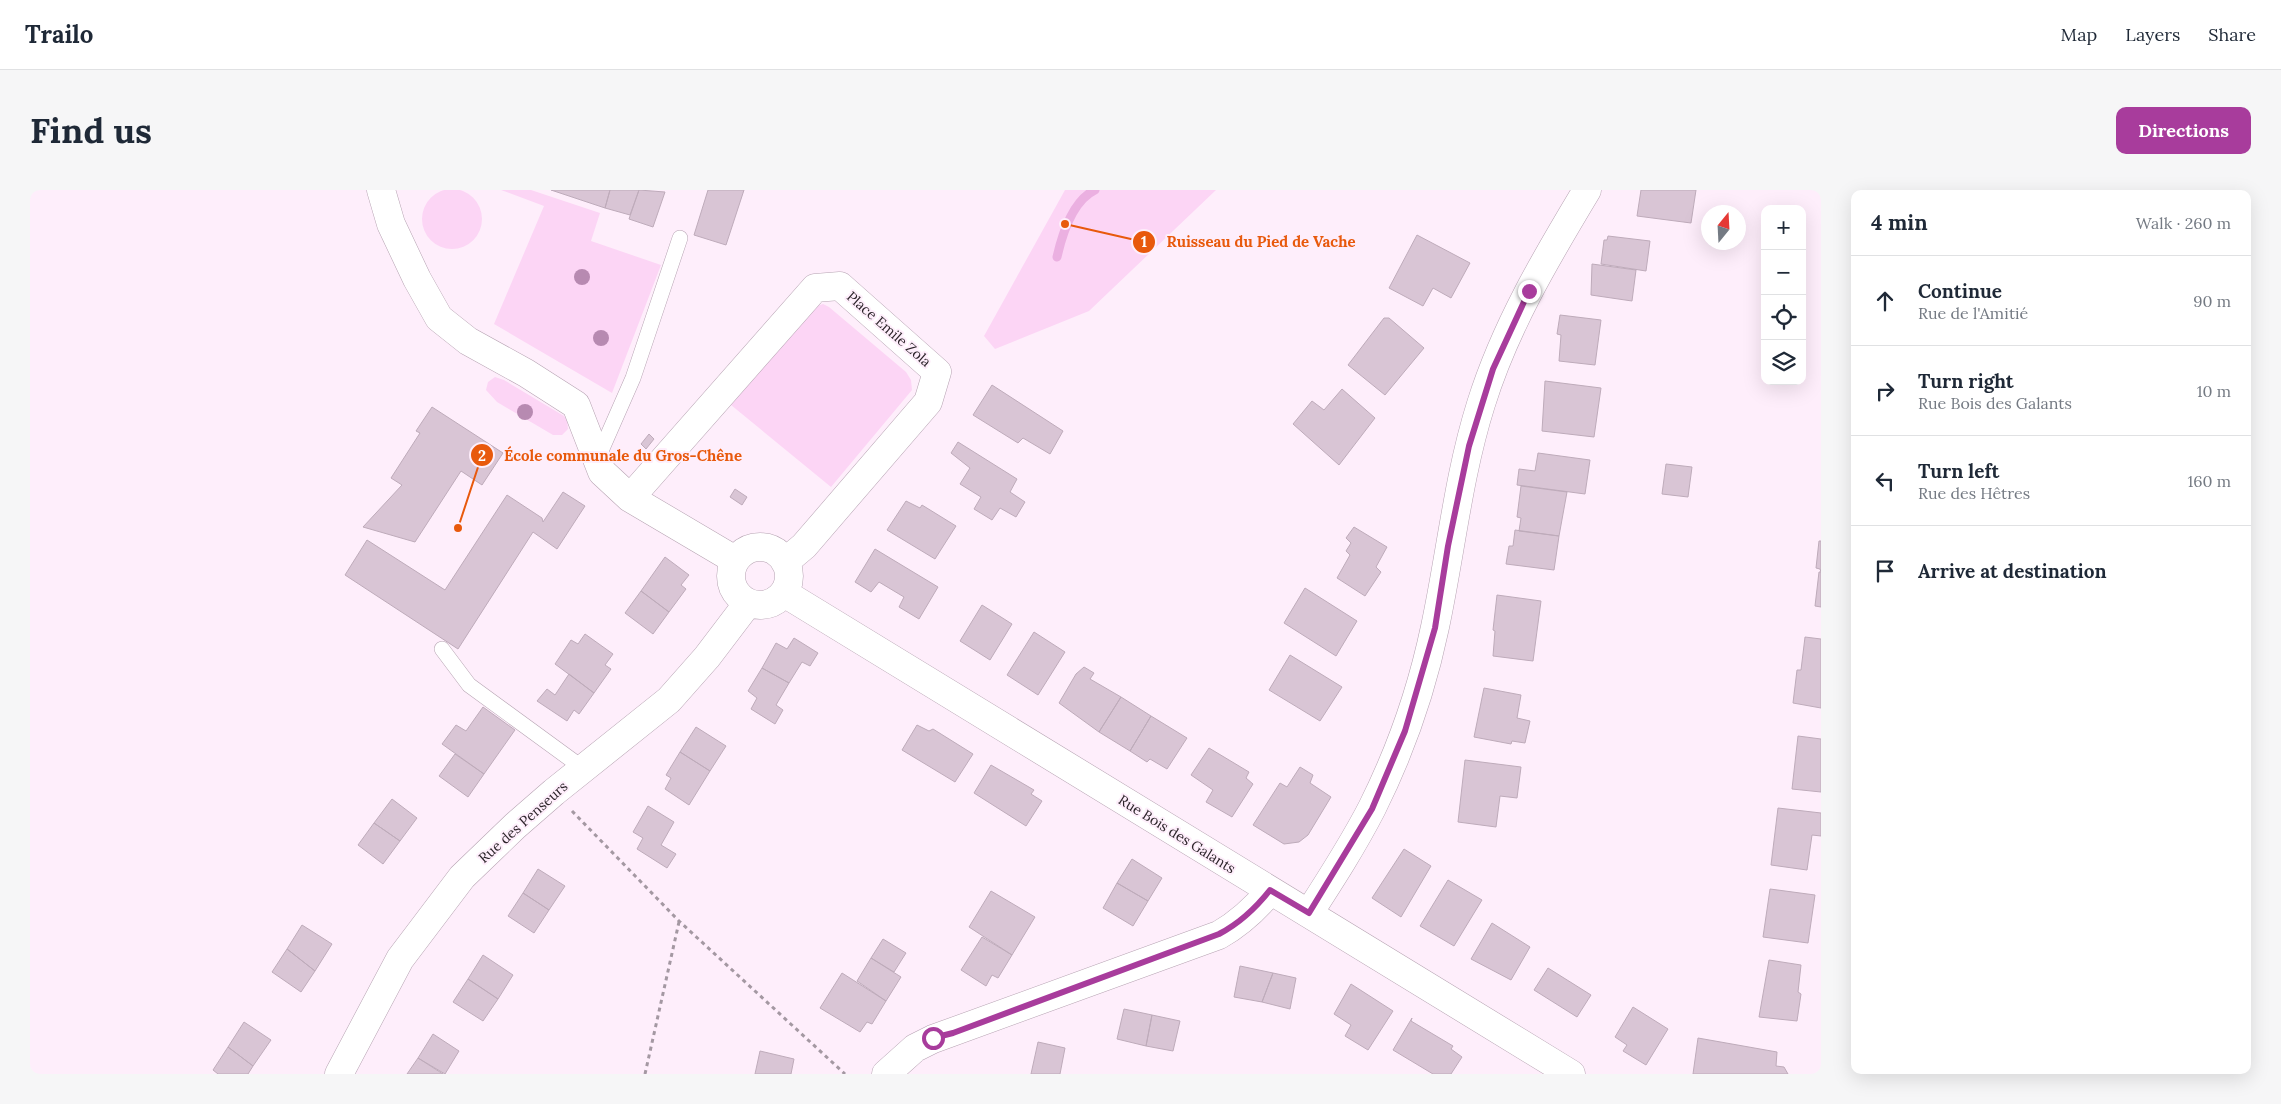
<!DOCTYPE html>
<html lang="en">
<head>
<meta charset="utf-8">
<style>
  :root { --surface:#fff; --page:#f6f6f7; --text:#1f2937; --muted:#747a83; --line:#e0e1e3; --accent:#a83c9c }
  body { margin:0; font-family:Lora,serif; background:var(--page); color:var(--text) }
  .controls { position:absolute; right:15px; top:15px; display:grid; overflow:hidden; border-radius:10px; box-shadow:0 5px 20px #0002 }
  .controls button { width:45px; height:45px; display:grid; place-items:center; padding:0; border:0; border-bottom:1px solid var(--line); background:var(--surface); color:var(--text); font:25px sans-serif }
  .compass { position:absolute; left:1671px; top:15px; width:45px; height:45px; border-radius:50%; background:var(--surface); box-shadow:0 5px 20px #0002; rotate:18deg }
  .stop { position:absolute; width:15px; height:15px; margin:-11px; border:4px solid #a83c9c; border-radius:50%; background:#fff }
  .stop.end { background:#a83c9c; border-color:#fff; box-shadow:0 1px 5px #0008 }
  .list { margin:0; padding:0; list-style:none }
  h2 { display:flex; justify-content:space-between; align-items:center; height:65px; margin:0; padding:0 20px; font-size:21px }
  h2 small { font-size:16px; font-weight:400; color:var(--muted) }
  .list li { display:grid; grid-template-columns:32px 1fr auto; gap:15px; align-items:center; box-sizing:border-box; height:90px; padding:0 20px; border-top:1px solid var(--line) }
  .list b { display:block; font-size:19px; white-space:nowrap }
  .list p { margin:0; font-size:16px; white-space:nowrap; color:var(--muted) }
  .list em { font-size:16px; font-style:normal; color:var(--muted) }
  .icon { flex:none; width:28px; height:28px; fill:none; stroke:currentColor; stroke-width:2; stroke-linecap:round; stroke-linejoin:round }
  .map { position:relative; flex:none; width:1791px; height:884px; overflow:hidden; border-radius:10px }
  header { display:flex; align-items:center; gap:30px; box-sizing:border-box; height:70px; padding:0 25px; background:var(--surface); border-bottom:1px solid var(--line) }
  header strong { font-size:24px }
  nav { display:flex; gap:28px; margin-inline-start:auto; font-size:18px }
  .intro { display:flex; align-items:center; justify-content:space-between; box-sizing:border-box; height:120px; padding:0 30px }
  h1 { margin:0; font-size:35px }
  .button { padding:12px 22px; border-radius:10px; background:var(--accent); color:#fff; font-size:18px; font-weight:700 }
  main { display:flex; gap:30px; padding:0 30px }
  aside { flex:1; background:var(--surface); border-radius:10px; box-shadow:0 5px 20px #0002 }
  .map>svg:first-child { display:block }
  .green { fill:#fcd5f5 }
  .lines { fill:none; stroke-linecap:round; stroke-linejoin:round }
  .stream { stroke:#ebb0e1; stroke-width:9 }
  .building { fill:#d9c5d5; stroke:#beabba }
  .service-casing { stroke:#b6a3b2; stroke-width:16 }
  .minor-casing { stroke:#b6a3b2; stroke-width:29 }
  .path { stroke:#a498a2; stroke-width:3; stroke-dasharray:4 4; stroke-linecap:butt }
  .service { stroke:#fff; stroke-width:15 }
  .minor { stroke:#fff; stroke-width:28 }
  .tree { fill:#b78ab1 }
  .route { stroke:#a83c9c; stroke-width:6 }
  .labels { text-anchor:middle; stroke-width:4; stroke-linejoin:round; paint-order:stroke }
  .street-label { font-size:14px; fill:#2c242a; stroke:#feeefb }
  .leader { fill:none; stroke:#e8590c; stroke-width:2 }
  .callout-dot { fill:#e8590c; stroke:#feeefb; stroke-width:2 }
  .mark-label { font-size:15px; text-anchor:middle; font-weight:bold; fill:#fff }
  .callout-label { font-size:15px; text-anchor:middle; font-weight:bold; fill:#e8590c; stroke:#feeefb; stroke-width:4; stroke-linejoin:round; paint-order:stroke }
</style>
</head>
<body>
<header>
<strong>Trailo</strong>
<nav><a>Map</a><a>Layers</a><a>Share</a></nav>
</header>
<div class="intro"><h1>Find us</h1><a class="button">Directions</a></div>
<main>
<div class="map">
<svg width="1791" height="884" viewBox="0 0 1791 884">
  <rect width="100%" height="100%" fill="#feeefb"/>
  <path class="green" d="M392 29a30 30 0 1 1 60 0a30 30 0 1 1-60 0Z
    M471,0h30l69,23 -9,28 70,24 -49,128 -118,-69 50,-118z
    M1035,0h151l-127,121 -94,38 -11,-13z
    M793,114l6,3 77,65 5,8 1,10 -81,97 -100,-82 83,-98z
    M465,187l9,3 60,36 3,4 1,9 -6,6h-9l-56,-33 -11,-12 2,-8z"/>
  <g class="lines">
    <path class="stream" d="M1027,67c5,-22 15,-56 38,-67"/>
  </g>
  <path class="building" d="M521,0h59l-5,18z
    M580,0h29l-9,25 -25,-7z
    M609,0l26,2 -12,35 -24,-8z
    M678,0h36l-18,55 -32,-10z
    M1611,0h55l-5,33 -54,-7z
    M1387,45l53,28 -19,35 -18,-10 -10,18 -34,-18z
    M1578,46l42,5 -4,30 -45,-7 3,-24h3z
    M1562,74l44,6 -4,31 -41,-6z
    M1530,125l41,5 -6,45 -36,-4 2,-26 -4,-1z
    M1354,128h5l35,30 -39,47 -37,-30z
    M1515,191l56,7 -7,49 -52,-6z
    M962,195l71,46 -13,23 -27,-16 -5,5 -45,-28z
    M1312,199l33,29 -36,47 -46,-41 19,-23 12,9z
    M402,217l71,46 -21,32 -21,-14 -46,71 -52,-15 39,-42 -11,-7 29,-45 -4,-2z
    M619,244l5,5 -8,10 -5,-5z
    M928,252l59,37 -7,13 15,10 -9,15 -16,-9 -8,12 -18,-11 7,-12 -21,-13 10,-16 -19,-15z
    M1508,263l52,7 -5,34 -68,-9 2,-16 16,2z
    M1636,274l26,3 -4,30 -26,-3z
    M1491,296l46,6 -8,44 -40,-5 2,-13 -4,-1z
    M705,299l12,8 -5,8 -12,-8z
    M533,302l22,14 -28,43 -24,-17 -75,117 -113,-74 22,-35 78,50 62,-95 35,23 1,4z
    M876,311l14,7 2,-3 34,21 -21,33 -48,-29z
    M1324,337l33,20 -11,20 5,5 -16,24 -28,-18 13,-23 -4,-4 5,-8 -5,-5z
    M1485,340l44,6 -5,34 -48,-6 3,-18h4z
    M1789,351h2v31l-1,-3 -4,-1z
    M845,359l63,38 -19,32 -20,-12 5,-10 -25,-15 -8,10 -16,-10z
    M635,367l24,18 -8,10 5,4 -17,23 -28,-21z
    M1789,382h2v35l-6,-1z
    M1275,398l52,33 -21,35 -52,-33z
    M611,401l28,21 -16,22 -28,-21z
    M1467,405l44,6 -8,60 -40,-5 2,-25 -2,-1z
    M952,415l30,19 -22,36 -30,-19z
    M1004,442l31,20 -27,43 -31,-20z
    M555,444l28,20 -8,11 6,4 -17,24 -39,-29 16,-24 7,4z
    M1775,447l16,2v69l-28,-5 4,-33h4z
    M764,448l24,15 -8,13 -8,-4 -13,21 -27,-15 14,-25 11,6z
    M1260,465l52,32 -22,34 -51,-31z
    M1054,477l10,6 -4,6 31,18 -22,35 -40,-29 17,-29z
    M732,478l27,15 -13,22 7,5 -8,14 -24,-15 6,-11 -9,-7z
    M539,484l25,19 -15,21 -5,-4 -7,11 -30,-20 10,-12 8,6z
    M1454,498l37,7 -4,23 13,3 -5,22 -13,-2 -1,3 -37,-7z
    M1091,507l30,19 -21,35 -31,-19z
    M453,517l32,23 -31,44 -42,-30 14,-19 10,6z
    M1121,526l36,22 -20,31 -17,-10 -3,3 -17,-11z
    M887,535l12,6 4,-2 40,25 -18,28 -53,-32z
    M666,537l30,19 -16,25 -30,-19z
    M1768,546l23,3v53l-29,-3z
    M1179,558l40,24 -3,6 7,6 -21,33 -26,-15 7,-12 -22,-15z
    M650,562l30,19 -21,34 -24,-16 6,-11 -5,-3z
    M425,564l29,20 -16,23 -29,-21z
    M1435,570l56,7 -4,31 -17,-2 -4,31 -38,-5z
    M961,575l43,25 -3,4 11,7 -16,25 -52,-33z
    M1270,577l13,8 -3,8 21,14 -23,38 -9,7 -15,2 -31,-19 27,-42 7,4z
    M362,609l25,19 -17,23 -26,-18z
    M618,616l26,16 -13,23 15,9 -9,14 -30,-19 6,-11 -10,-6z
    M1748,618l43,5v23l-9,-1 -5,35 -36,-5z
    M344,633l26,18 -17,23 -25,-19z
    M1374,659l27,17 -30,51 -29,-19z
    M1102,669l30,19 -14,23 -31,-18z
    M508,679l27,17 -16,24 -26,-17z
    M1418,690l34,20 -28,46 -34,-20z
    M1087,693l31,18 -15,25 -30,-18z
    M1740,699l45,6 -7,48 -45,-6z
    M961,701l44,26 -23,38 -43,-28z
    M493,703l26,17 -15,23 -26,-17z
    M1462,733l38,24 -19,33 -40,-21z
    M272,735l30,19 -17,27 -28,-22z
    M952,747l30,18 -14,23 -6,-3 -6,11 -25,-16z
    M853,749l23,14 -12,19 -23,-14z
    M257,759l28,22 -14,21 -29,-20z
    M453,765l30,20 -15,24 -30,-20z
    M841,768l30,19 -15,24 -29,-20z
    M1739,770l32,5 -3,27 3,2 -4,27 -38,-4z
    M1210,776l33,7 -11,29 -28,-5z
    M1518,778l43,27 -14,22 -43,-27z
    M812,783l44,28 -14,23 -5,-2 -7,10 -40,-24z
    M1243,783l23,5 -6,31 -28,-7z
    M438,789l30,20 -15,22 -30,-19z
    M1321,794l42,27 -25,39 -23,-14 6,-11 -17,-11z
    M1603,817l35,22 -22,36 -23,-14 4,-6 -12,-8z
    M1094,819l28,6 -6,31 -29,-7z
    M1122,825l28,6 -7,30 -27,-5z
    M1382,828l-1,3 42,25 -2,3 11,8 -11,17h-18l-40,-24z
    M214,832l27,18 -18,26 -25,-19z
    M403,844l26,17 -14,23 -27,-16z
    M1668,848l79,14 -1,14 8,1 4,7h-95z
    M1008,852l27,6 -5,26h-29z
    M198,857l25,19 -5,8h-30l-5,-4z
    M730,861l34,8 -3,15h-36z
    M388,868l25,16h-36z"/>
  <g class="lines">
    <g class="service-casing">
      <path id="service" d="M567,270l36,-82 47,-140
        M412,459l27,36 115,84"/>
    </g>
    <g class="minor-casing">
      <path id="minor" d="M351,0l10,34 26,55 22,39 29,23 58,32 50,32 26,67 28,26 105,62
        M600,308l185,-210 25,-2 97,86 -9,30 -124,144 -19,16
        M701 386a29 29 0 1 1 58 0a29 29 0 1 1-58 0Z
        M754,403l787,481
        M1279,723c22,-34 44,-68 63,-105 28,-56 50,-119 63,-181 16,-75 23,-150 46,-223 24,-77 65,-146 106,-214
        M309,884l61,-115 62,-82 53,-51 39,-34 115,-92 38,-43 41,-54
        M856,884l29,-26 18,-9 286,-104c21,-12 36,-26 51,-44"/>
    </g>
    <path class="path" d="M542,621l107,110 166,153
      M615,884l34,-152"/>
    <use href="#service" class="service"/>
    <use href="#minor" class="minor"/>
  </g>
  <g class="tree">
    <circle cx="552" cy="87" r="8"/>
    <circle cx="571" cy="148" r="8"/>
    <circle cx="495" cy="222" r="8"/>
  </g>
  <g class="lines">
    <path class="route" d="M903,848l20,-5 266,-99c21,-11 36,-25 51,-44l39,23 63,-104 33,-78 30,-103 13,-82 21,-100 24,-77 36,-78"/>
  </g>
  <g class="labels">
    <g class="street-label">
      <text transform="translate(859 139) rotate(41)" y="5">Place Emile Zola</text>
      <text transform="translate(493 632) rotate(-42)" y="5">Rue des Penseurs</text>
      <text transform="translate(1147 644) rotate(32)" y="5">Rue Bois des Galants</text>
    </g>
  </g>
  <path class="leader" d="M1035 34L1114 52M428 338L452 265"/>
  <g class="callout-dot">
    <circle cx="1035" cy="34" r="5"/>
    <circle cx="428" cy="338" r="5"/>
    <circle cx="1114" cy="52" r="12"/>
    <circle cx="452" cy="265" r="12"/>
  </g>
  <g class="mark-label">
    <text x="1114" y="57">1</text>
    <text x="452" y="271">2</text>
  </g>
  <g class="callout-label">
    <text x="1231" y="57">Ruisseau du Pied de Vache</text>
    <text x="593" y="271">École communale du Gros-Chêne</text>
  </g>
</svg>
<div class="controls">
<button>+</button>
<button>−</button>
<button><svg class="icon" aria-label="locate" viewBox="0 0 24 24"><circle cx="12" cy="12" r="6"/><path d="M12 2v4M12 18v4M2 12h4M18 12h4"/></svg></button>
<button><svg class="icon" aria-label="layers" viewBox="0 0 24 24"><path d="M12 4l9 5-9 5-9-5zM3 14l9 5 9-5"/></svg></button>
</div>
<svg class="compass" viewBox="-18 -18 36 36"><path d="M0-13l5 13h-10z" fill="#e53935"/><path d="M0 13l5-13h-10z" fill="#747a83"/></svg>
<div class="stop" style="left:903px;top:848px"></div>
<div class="stop end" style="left:1499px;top:101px"></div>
</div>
<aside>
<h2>4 min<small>Walk · 260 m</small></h2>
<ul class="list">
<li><svg class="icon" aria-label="ahead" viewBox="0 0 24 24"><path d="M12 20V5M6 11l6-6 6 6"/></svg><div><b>Continue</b><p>Rue de l'Amitié</p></div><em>90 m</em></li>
<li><svg class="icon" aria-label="right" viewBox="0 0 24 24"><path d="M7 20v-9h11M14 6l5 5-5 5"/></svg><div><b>Turn right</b><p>Rue Bois des Galants</p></div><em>10 m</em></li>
<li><svg class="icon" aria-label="left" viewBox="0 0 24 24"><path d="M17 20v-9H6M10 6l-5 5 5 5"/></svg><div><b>Turn left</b><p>Rue des Hêtres</p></div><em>160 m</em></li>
<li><svg class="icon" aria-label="arrive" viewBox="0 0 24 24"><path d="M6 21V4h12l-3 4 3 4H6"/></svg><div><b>Arrive at destination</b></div></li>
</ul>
</aside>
</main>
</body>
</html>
